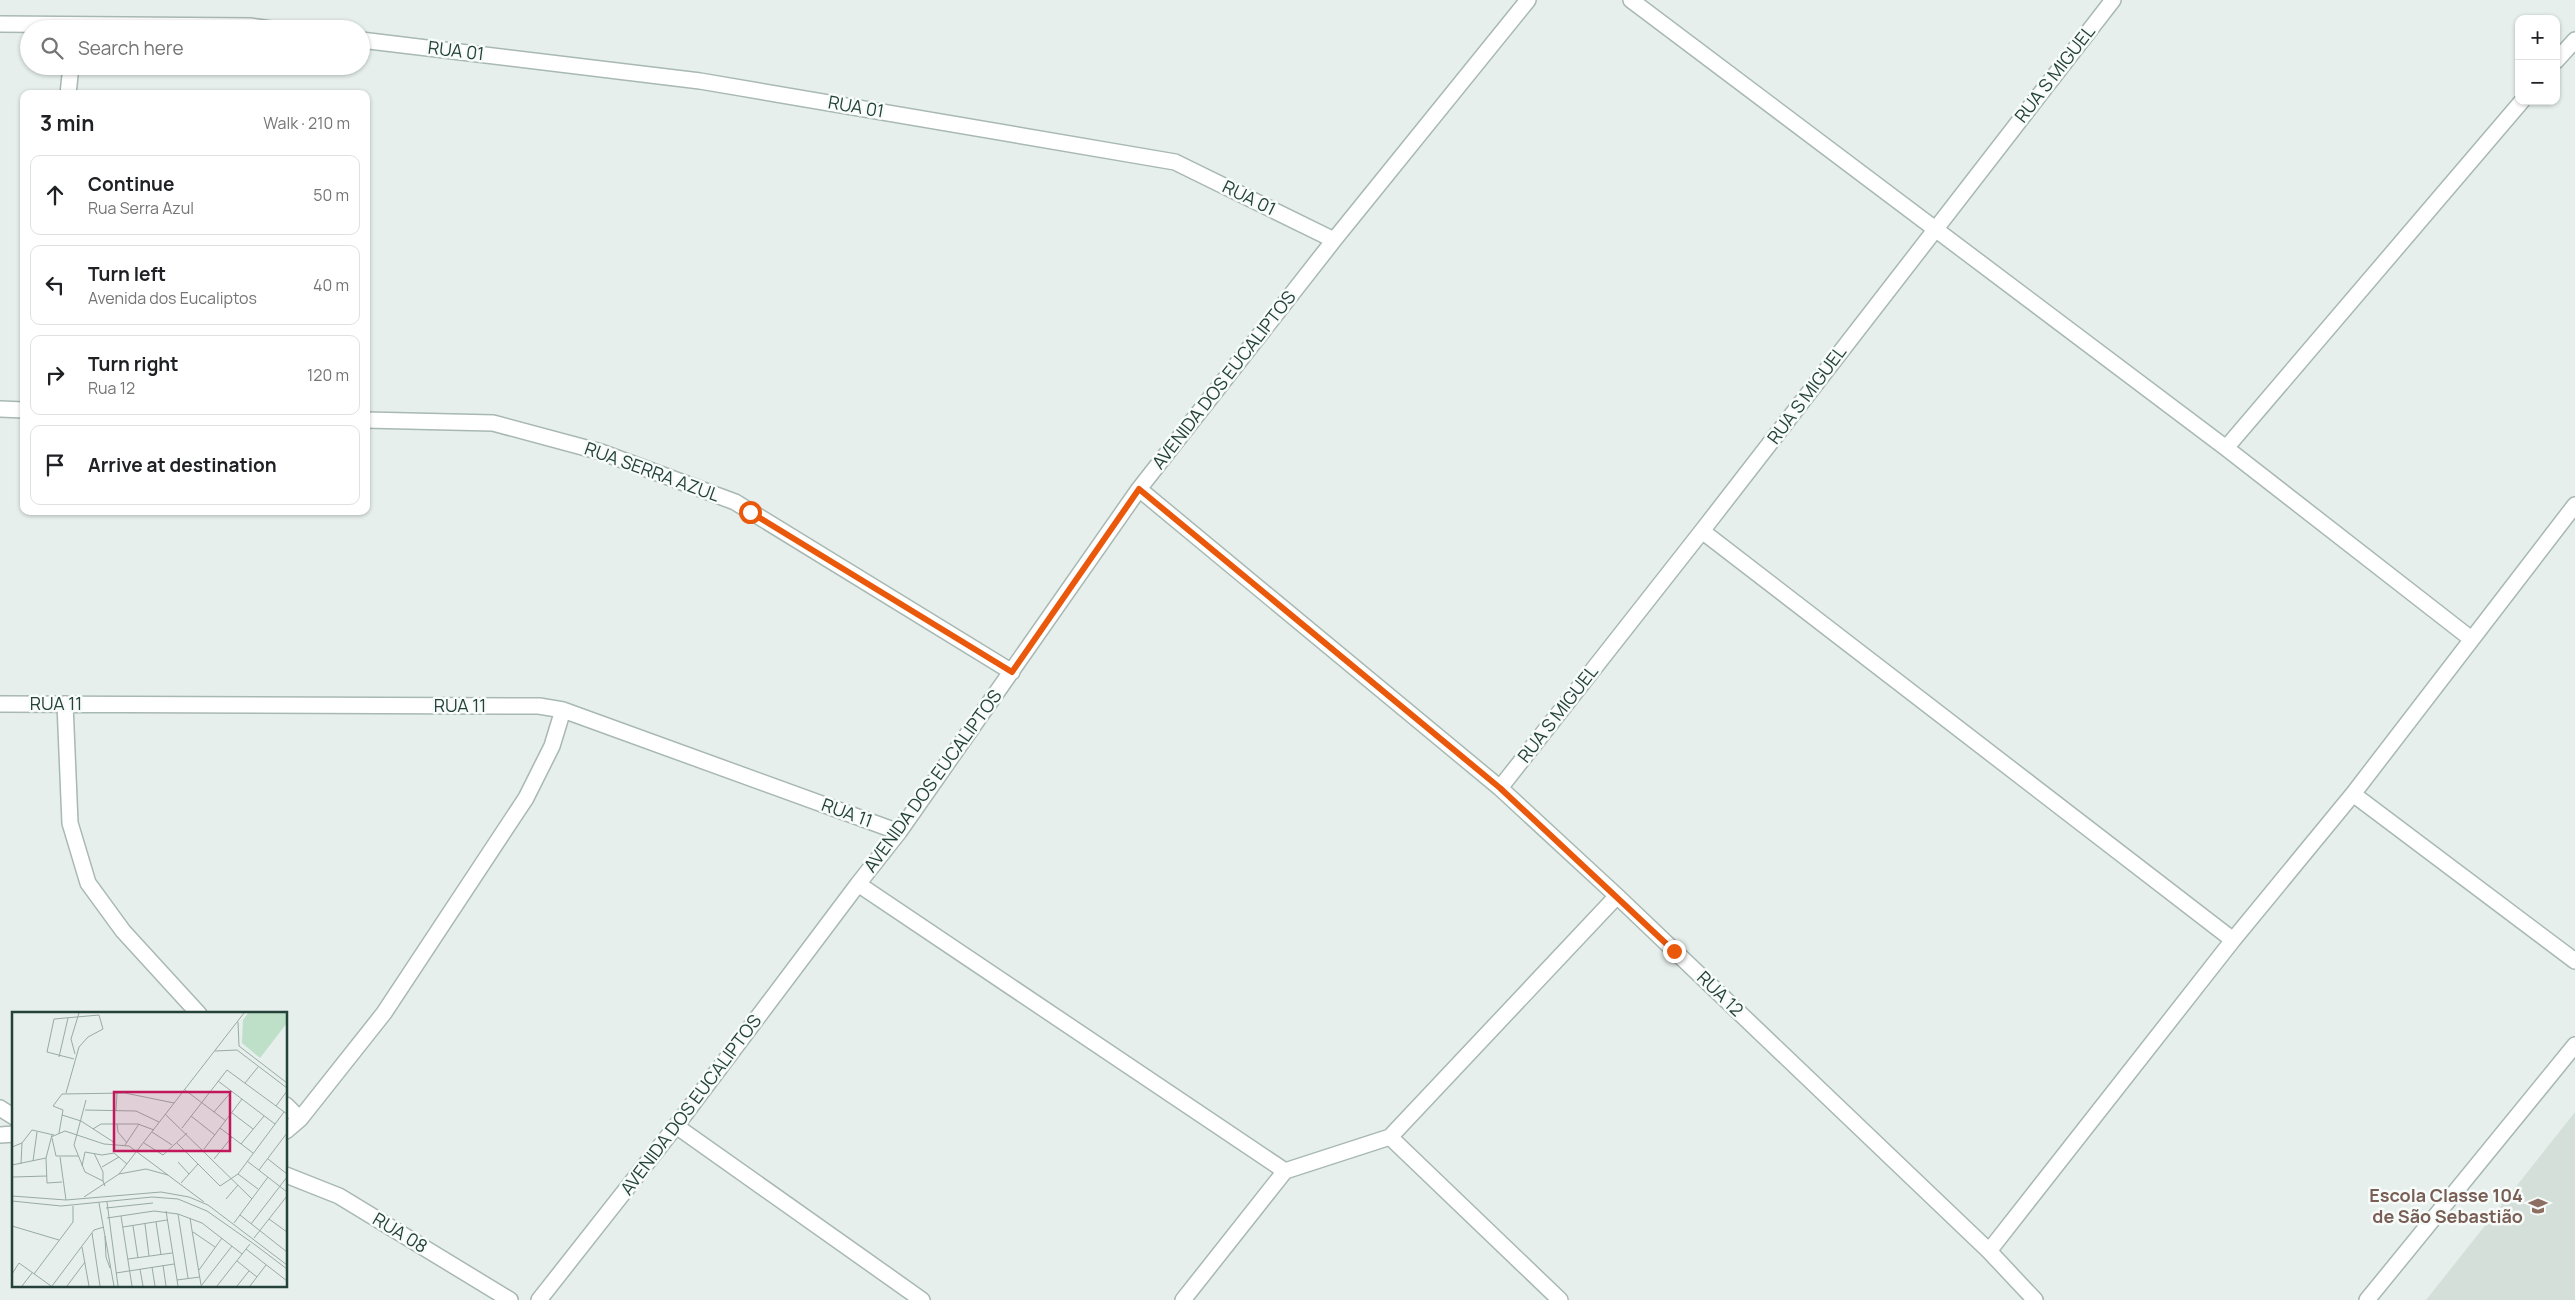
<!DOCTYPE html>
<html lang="en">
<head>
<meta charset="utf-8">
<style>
  :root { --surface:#fff; --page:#f2f2f2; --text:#202124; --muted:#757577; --line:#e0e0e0 }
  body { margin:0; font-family:Manrope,sans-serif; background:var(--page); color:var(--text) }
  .controls { position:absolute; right:15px; top:15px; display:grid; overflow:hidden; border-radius:10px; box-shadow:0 1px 4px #0004 }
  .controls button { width:45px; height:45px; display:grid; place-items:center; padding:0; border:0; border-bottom:1px solid var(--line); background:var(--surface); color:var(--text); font:25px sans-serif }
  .stop { position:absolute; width:15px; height:15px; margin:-11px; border:4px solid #ea580c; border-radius:50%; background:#fff }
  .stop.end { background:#ea580c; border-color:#fff; box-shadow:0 1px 5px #0008 }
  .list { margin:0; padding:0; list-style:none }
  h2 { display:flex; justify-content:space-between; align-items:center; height:65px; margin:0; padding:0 20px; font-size:21px }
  h2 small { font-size:16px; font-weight:400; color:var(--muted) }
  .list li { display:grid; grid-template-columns:32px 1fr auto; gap:15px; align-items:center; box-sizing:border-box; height:80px; margin:0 10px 10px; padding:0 10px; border:1px solid var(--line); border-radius:10px }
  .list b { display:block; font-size:19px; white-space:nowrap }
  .list p { margin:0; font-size:16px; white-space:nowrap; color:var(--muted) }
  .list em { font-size:16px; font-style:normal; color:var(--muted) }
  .icon { flex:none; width:28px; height:28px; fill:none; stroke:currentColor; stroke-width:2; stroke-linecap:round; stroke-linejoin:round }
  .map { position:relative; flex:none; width:2575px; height:1300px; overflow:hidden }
  .search { position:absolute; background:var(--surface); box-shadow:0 1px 4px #0004; left:20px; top:20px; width:350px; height:55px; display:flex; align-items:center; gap:12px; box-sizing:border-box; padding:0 18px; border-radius:28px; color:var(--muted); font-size:19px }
  .panel { position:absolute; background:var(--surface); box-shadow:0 1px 4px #0004; left:20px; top:90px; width:350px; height:425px; border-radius:10px }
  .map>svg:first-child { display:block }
  .built { fill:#d4dfda }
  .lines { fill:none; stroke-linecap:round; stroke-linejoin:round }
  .minor-casing { stroke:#a8b8b2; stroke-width:18 }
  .minor { stroke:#fff; stroke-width:15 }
  .route { stroke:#ea580c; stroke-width:6 }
  .labels { text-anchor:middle; stroke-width:5; stroke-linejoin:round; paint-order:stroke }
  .street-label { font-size:18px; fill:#24423a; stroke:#f7fbf9 }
  .education-label { font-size:18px; font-weight:bold; fill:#785e54; stroke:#f7fbf9; text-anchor:end }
  .inset-road { fill:none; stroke:#98aaa4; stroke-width:1 }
  .view { fill:#c2185b; fill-opacity:0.15; stroke:#c2185b; stroke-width:2.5 }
  .inset-edge { fill:none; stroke:#24423a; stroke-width:2.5 }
</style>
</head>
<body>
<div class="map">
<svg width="2575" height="1300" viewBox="0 0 2575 1300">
  <rect width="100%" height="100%" fill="#e6efeb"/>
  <path class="built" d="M2575,1112v188h-149z"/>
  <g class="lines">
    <g class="minor-casing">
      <path id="minor" d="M1631,0l595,448 244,190
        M0,24l250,2 21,3
        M361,40l339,41 475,81 159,78
        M2556,61l19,-21
        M68,94l3,-28
        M0,409l24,1
        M366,420l127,3 108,29 134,50 277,170
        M2226,448l296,-347
        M1139,489l361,299 117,108 372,355 46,49
        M1702,531l531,409
        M0,704l539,2 24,4 336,122
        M65,704l5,119 18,60 35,48 76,83
        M1500,788l202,-257 411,-531
        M2353,794l222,167
        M858,884l427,287
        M286,1105l14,14
        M0,1108l14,9
        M676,1126l246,174
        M286,1131l14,-12 84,-106 142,-215 26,-52 11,-36
        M0,1135l14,-1
        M1390,1137l170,163
        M286,1175l53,21 171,104
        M1989,1251l244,-311 120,-146 222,-289
        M539,1300l137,-174 182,-242 41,-52 240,-343 195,-249 194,-240
        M1183,1300l102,-129 105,-34 227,-241
        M2367,1300l208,-255"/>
    </g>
    <use href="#minor" class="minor"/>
  </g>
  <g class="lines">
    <path class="route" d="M750,512l262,160 127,-183 361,299 174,163"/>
  </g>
  <defs>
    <g id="school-bare" transform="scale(1.5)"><path d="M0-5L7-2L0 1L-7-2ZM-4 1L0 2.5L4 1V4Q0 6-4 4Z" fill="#8d6e63" stroke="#f7fbf9" stroke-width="2.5" paint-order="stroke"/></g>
  </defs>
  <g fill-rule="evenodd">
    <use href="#school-bare" x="2538" y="1206"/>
  </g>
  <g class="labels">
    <g class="street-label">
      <text transform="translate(456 51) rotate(7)" y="6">RUA 01</text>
      <text transform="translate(2055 74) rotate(-52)" y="6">RUA S MIGUEL</text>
      <text transform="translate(856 107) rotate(10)" y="6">RUA 01</text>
      <text transform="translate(1249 198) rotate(26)" y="6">RUA 01</text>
      <text transform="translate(1224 380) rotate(-52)" y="6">AVENIDA DOS EUCALIPTOS</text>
      <text transform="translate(1807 395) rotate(-53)" y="6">RUA S MIGUEL</text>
      <text transform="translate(652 472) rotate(20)" y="6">RUA SERRA AZUL</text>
      <text x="56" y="710">RUA 11</text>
      <text x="460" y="712">RUA 11</text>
      <text transform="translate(1558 714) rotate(-52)" y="6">RUA S MIGUEL</text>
      <text transform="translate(933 781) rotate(-54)" y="6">AVENIDA DOS EUCALIPTOS</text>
      <text transform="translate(847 813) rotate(20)" y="6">RUA 11</text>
      <text transform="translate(1720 994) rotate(44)" y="6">RUA 12</text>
      <text transform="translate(691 1105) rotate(-53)" y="6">AVENIDA DOS EUCALIPTOS</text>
      <text transform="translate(400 1233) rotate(31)" y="6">RUA 08</text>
    </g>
    <g class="education-label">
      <text x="2523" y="1202">Escola Classe 104<tspan x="2523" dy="21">de São Sebastião</tspan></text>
    </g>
  </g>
  <g transform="translate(12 1012)">
    <rect width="275" height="275" fill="#e6efeb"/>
    <path d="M236,1h39v10l-27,35 -18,-15 1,-23z" fill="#bfe0c8"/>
    <path class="inset-road" d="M226,10l1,24 48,37M203,39l22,-1 50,38M63,42l-4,-15 8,-26M47,45l9,-39M206,69l57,43M233,71l13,-16M173,78l41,31M54,81l13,-46 9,-10 15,-8 -4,-14 -45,4 -7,33 27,7M74,88l-12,45 11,27 18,9 2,5M264,94l11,-15M73,98l51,1 23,11M104,99l1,-18M202,100l18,-21M220,101l21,16M153,102l87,85M50,103l19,6 34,22M179,104l24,19M105,112l1,8 9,11M170,116l45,-58 60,44M208,116l33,25M81,117l8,-5h37l16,6M140,120l20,13M47,121l4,-23 -10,-4 9,-12 63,-1 49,10M40,123l-6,23 1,25 15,-1M39,125l14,-6 39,13 25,2 75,56M40,126l4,18h22M132,131l19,12 24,-22M165,131l43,43 18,-12 46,-62M229,132l23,-28M113,133l14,-21M0,135l10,-4 10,-13 22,5M192,137l38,-50M82,141l9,19v9M48,145l6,43M202,147l18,-22M256,147l19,15M21,149l4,-29M235,149l40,31M166,150l11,12M9,152l1,-21M0,153l34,-7M70,154l3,-14 17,3 12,-2 13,11M90,155l17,-10M247,158l28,-37M107,162l27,-5 22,6M226,162l20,15M1,165l34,-1M169,171l17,-19M0,184l54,4 95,-8 28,5 19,8 79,60M72,185l35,-23 125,-161M214,187l12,-14M0,189l49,5 91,-9 26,2 29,12 47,33M95,190l11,84M87,191l15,83M94,196l47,-5M154,199l12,75M166,202l10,64M228,203l47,37M109,204l11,70M95,206l47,-7 24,3 24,9 40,31M178,206l11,67M257,207l18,13M144,210l5,33M222,211l34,-46M133,212l4,32M239,212l36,-47M0,214l47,14M121,214l5,32M111,215l44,-7M181,220l22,15M80,221l8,53M93,224l1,21 4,11M242,226l33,-42M242,232l33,25M70,235l7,39M234,237l41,32M116,247l44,-6M225,249l20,16M151,253l3,21M140,255l3,19M128,257l3,17M187,258l23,-32M104,261l58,-9M0,262l7,-11 32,23M22,262l39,-52v-16M165,268l23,-3M10,274l10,-13M40,274l42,-56 10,-3M55,274l18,-24M189,274l31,-40M205,274l33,-42M225,274l12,-15M238,274l16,-21"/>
    <path class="view" d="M102,80h116v59h-116z"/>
    <rect width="275" height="275" class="inset-edge"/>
  </g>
</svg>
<div class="controls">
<button>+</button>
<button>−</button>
</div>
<div class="stop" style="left:750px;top:512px"></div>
<div class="stop end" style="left:1674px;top:951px"></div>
<div class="search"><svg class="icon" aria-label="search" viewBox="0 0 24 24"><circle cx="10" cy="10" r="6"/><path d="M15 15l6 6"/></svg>Search here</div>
<section class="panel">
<h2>3 min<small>Walk · 210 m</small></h2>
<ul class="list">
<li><svg class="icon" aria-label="ahead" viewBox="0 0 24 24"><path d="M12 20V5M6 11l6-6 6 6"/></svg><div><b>Continue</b><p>Rua Serra Azul</p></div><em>50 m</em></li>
<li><svg class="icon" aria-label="left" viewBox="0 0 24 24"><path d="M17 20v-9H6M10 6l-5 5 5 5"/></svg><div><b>Turn left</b><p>Avenida dos Eucaliptos</p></div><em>40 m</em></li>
<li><svg class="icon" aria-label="right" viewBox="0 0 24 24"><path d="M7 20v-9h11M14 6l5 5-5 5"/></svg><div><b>Turn right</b><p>Rua 12</p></div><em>120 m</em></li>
<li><svg class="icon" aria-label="arrive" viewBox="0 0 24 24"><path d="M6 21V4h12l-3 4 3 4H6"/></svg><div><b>Arrive at destination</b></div></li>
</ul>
</section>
</div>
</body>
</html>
